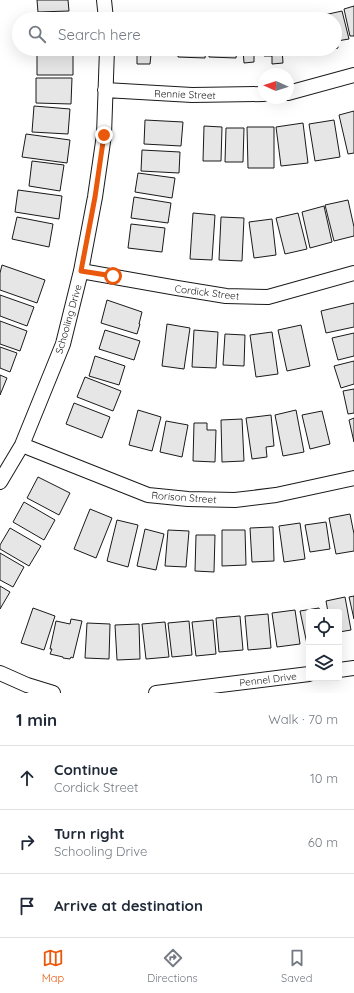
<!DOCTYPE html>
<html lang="en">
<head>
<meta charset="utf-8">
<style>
  :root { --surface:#fff; --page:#f2f2f3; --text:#1f2937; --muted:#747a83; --line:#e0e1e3; --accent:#ea580c }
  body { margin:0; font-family:Quicksand,sans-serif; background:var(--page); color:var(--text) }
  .controls { position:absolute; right:12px; bottom:12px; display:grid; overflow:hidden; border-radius:4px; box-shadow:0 4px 16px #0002 }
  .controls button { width:36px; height:36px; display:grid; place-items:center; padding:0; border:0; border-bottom:1px solid var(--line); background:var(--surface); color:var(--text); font:20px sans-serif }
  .compass { position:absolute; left:258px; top:68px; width:36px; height:36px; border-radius:50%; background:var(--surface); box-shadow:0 4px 16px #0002; rotate:273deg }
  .stop { position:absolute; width:12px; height:12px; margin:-9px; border:3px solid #ea580c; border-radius:50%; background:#fff }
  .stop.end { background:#ea580c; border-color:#fff; box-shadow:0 1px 4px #0008 }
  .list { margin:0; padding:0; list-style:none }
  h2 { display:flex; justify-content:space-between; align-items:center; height:52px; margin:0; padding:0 16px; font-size:17px }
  h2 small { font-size:13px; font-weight:400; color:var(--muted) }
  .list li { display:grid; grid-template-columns:26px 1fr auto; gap:12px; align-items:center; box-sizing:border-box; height:64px; padding:0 16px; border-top:1px solid var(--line) }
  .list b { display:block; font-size:15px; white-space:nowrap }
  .list p { margin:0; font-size:13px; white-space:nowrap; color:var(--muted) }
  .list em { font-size:13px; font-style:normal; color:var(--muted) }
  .icon { flex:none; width:22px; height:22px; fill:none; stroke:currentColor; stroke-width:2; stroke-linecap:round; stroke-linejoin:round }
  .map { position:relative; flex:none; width:354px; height:693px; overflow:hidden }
  .search { position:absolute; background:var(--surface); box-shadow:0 4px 16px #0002; left:12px; right:12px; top:12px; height:44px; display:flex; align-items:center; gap:10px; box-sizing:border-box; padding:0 14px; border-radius:22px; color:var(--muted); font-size:15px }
  .sheet { height:244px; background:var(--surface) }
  nav { display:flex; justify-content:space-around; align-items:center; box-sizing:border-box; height:56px; border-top:1px solid var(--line); background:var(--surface); font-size:11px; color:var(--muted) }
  nav a { display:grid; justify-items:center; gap:2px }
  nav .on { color:var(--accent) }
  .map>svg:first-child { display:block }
  .building { fill:#e6e6e6; stroke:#1a1a1a }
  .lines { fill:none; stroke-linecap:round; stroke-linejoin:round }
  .street-casing { stroke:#1a1a1a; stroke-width:16 }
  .street { stroke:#fff; stroke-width:14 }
  .route { stroke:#ea580c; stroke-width:5 }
  .labels { text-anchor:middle; stroke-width:3; stroke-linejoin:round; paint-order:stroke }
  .street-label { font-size:10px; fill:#1a1a1a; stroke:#fff }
</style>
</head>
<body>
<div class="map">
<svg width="354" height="693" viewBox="0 0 354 693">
  <rect width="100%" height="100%" fill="#fff"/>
  <path class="building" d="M37,0h31l1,11 -31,1z
    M354,6v30h-4l-6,-27z
    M342,11l7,28 -12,2 1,7 -6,2v-1h3v-30h-10l-1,-4z
    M180,16l27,1v2h-27z
    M72,17v2h-41v-1z
    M210,17l28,1v1h-28z
    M37,49h36v26h-36z
    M137,49h20v5h-6l-1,10h-13z
    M157,49h16v5h-16z
    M178,49h28l-1,9 -27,-1z
    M209,49h28l-1,9 -27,-1z
    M243,49h19v5l-8,1v7l-10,1z
    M263,49h19l1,14 -11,1v-8h-8z
    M36,78h36l-1,26 -35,-1z
    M34,106l36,3 -2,25 -36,-2z
    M354,111v42l-6,1 -9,-39z
    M145,120l38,2 -2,24 -37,-2z
    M334,120l6,37 -25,4 -6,-37z
    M303,123l5,40 -27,3 -5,-39z
    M204,126l18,1 -1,34h-18z
    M247,127h27v41h-26z
    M226,128h18l-1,34h-18z
    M26,134l44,6 -3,23 -45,-6z
    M142,150l38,2 -1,21 -38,-2z
    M32,161l32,4 -4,26 -31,-5z
    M138,173l37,5 -3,20 -37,-6z
    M18,190l44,6 -3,23 -44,-7z
    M134,197l37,6 -3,20 -37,-5z
    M348,200l6,27v9l-20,5 -9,-36z
    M324,206l8,36 -22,6 -8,-36z
    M193,213l22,2 -3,45 -22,-1z
    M298,213l9,36 -22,5 -9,-36z
    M17,217l36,7 -4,23 -37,-8z
    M221,217l23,1 -2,43 -23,-1z
    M272,219l4,36 -22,3 -5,-36z
    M131,224l34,4 -3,24 -34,-4z
    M2,265l43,15 -8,23 -37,-13v-17z
    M0,295l34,12 -7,19 -27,-10z
    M107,300l35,12 -3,12h1l-3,10 -36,-11z
    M354,303v24l-28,6 -5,-22z
    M0,321l27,10 -7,20 -20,-7z
    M167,324l23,4 -6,41 -22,-3z
    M301,325l9,41 -23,5 -9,-41z
    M105,330l35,11 -6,19 -35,-11z
    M194,330l24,2 -2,36 -24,-1z
    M272,332l6,42 -22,3 -6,-42z
    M354,333v23l-16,4 -6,-22z
    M225,334l20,1 -1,31 -21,-1z
    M0,347l17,6 -7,19 -10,-4z
    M95,356l30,10 -6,19 -30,-9z
    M354,361v23l-13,4 -7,-22z
    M0,375l7,3 -7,17z
    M85,377l36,14 -8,20 -36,-14z
    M354,389v24l-6,1 -5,-23z
    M74,403l36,14 -8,21 -36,-14z
    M138,410l23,7 -9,34 -23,-6z
    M296,410l8,42 -21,4 -8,-41z
    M322,411l8,33 -20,5 -8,-34z
    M271,415l3,31 -8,1 1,10 -15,2 -6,-41z
    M354,418v24l-5,-22z
    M242,419l2,42 -22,1 -1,-42z
    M166,421l22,4 -6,32 -22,-5z
    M194,423h13v7h9l-1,32 -22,-1z
    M38,477l32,16 -11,22 -32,-17z
    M24,502l31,18 -11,20 -31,-18z
    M90,509l22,9 -16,40 -22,-9z
    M350,514l4,20v17l-18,3 -7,-36z
    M117,520l21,5 -10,42 -21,-6z
    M326,522l4,27 -20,3 -5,-27z
    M300,523l5,36 -21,3 -5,-36z
    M273,527l1,34 -22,1 -2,-34z
    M10,528l31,18 -12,20 -29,-17v-4z
    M145,529l19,5 -8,36 -19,-4z
    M168,530l21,1 -3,36 -21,-1z
    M222,530h23l1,35 -24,1z
    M196,535h19l-1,37 -19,-1z
    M0,553l24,14 -11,20 -13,-7z
    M0,586l10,6 -10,17z
    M354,596v23l-5,-22z
    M345,597l6,33 -12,2v-20h-11l-2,-11z
    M33,608l22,8 -11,34 -23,-7z
    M319,608l1,4h-11v32h-2l-7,-33z
    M295,610l5,34 -23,3 -5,-34z
    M268,614l3,34 -23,2 -3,-34z
    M240,616l3,34 -24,2 -3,-34z
    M71,619l11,2 -9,37 -2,-1 -1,2 -7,-1v-1l-13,-3 2,-5h-2l6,-28 14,3z
    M213,620l3,34 -20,2 -4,-34z
    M189,621l3,34 -20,2 -4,-34z
    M165,622l4,35 -23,2 -4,-35z
    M87,623l23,1 -1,35 -24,-1z
    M139,624l1,35 -23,1 -2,-35z"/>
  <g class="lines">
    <g class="street-casing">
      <path id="street" d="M104,0l2,19
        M105,90l87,5 72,-1
        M288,93l66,-18
        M81,271l96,17 49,8 42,1 86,-24
        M22,445l126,50 40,4 47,1 41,-5 78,-17
        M0,482l22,-37 41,-101 18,-73 14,-74 9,-62 3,-86
        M339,670l15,-2
        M0,673l27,12 26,8
        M156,693l153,-19"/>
    </g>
    <use href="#street" class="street"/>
  </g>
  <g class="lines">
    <path class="route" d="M104,135l-9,62 -14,74 32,5"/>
  </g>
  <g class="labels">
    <g class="street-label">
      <text transform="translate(185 94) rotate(2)" y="4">Rennie Street</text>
      <text transform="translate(207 292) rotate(7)" y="4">Cordick Street</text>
      <text transform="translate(68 319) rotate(-74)" y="4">Schooling Drive</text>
      <text transform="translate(184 497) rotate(4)" y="4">Rorison Street</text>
      <text transform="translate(268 679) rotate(-7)" y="4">Pennel Drive</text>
    </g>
  </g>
</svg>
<div class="controls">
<button><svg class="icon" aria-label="locate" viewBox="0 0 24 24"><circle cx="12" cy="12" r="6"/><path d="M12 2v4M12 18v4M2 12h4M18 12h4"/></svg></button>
<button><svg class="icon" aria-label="layers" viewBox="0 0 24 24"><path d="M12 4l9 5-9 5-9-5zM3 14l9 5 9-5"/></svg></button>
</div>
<svg class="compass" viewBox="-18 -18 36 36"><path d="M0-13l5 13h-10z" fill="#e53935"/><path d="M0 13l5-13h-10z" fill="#747a83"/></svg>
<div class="stop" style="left:113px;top:276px"></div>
<div class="stop end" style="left:104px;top:135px"></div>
<div class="search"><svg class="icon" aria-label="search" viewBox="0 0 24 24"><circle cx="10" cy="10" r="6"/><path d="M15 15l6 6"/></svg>Search here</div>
</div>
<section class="sheet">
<h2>1 min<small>Walk · 70 m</small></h2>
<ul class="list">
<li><svg class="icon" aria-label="ahead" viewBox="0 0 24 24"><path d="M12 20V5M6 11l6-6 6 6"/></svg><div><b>Continue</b><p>Cordick Street</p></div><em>10 m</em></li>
<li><svg class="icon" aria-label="right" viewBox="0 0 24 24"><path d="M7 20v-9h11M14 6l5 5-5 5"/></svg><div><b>Turn right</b><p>Schooling Drive</p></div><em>60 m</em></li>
<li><svg class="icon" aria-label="arrive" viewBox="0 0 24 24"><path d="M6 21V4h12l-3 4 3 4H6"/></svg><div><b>Arrive at destination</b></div></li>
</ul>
</section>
<nav>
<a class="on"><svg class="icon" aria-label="map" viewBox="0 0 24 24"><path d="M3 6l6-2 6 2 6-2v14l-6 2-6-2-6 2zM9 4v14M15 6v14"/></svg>Map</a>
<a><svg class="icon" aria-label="directions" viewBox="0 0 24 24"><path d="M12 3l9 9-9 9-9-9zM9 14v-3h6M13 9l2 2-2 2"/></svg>Directions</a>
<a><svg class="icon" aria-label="saved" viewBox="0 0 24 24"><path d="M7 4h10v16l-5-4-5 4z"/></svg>Saved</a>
</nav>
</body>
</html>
